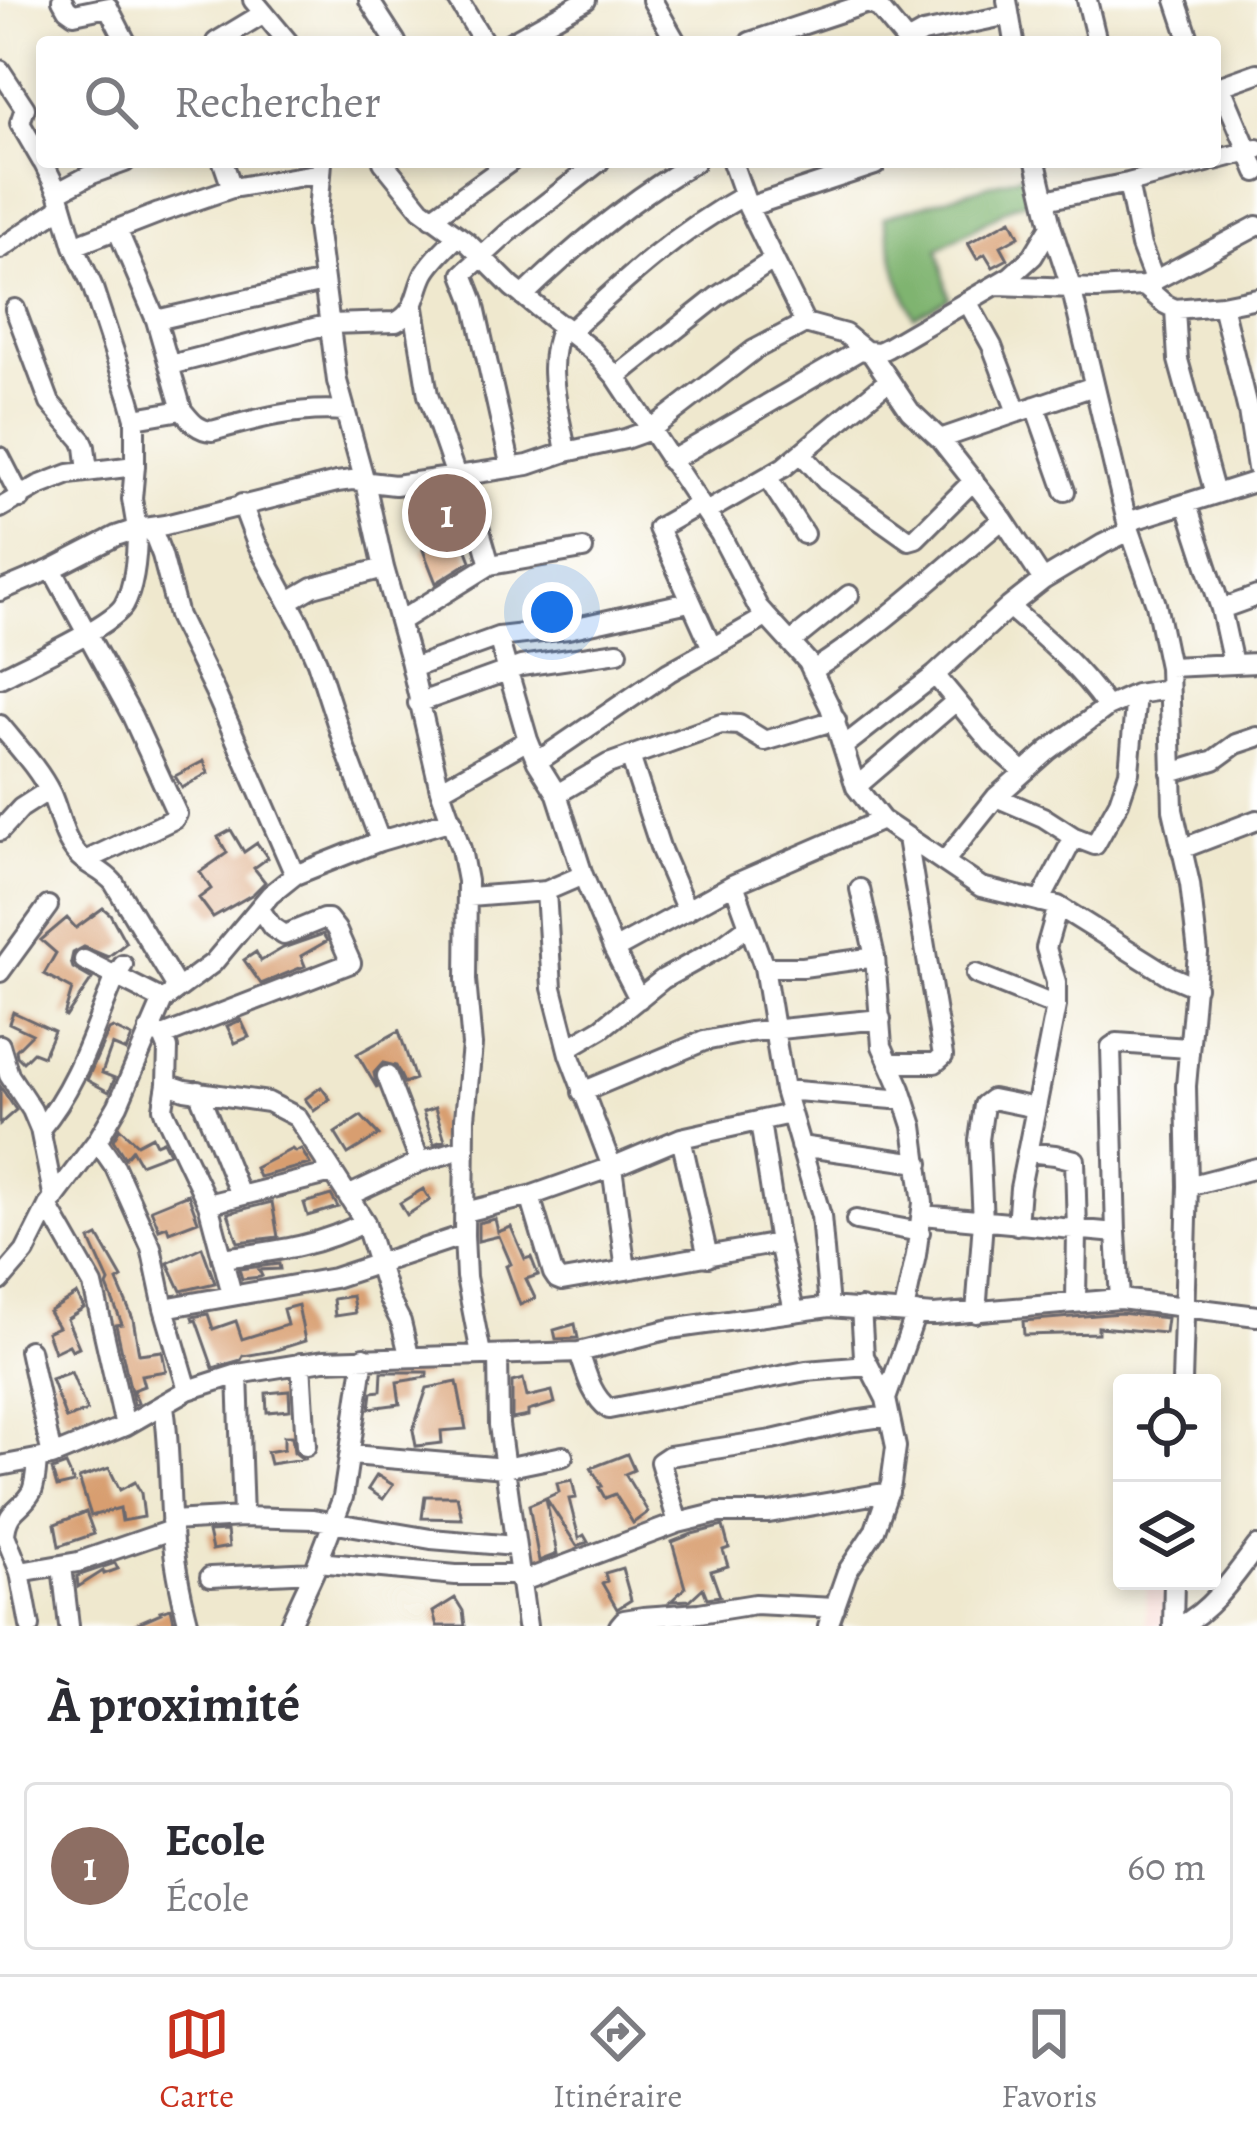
<!DOCTYPE html>
<html lang="fr">
<head>
<meta charset="utf-8">
<style>
  :root { --surface:#fff; --page:#f7f7f7; --text:#2b2b33; --muted:#7c7c81; --line:#e1e1e2; --accent:#c8321e }
  body { margin:0; font-family:Alegreya,serif; background:var(--page); color:var(--text) }
  .controls { position:absolute; right:36px; bottom:36px; display:grid; overflow:hidden; border-radius:12px; box-shadow:0 6px 18px #0003 }
  .controls button { width:108px; height:108px; display:grid; place-items:center; padding:0; border:0; border-bottom:3px solid var(--line); background:var(--surface); color:var(--text); font:60px sans-serif }
  .you { position:absolute; left:552px; top:612px; width:42px; height:42px; margin:-30px; border:9px solid #fff; border-radius:50%; background:#1a73e8; box-shadow:0 0 0 18px #1a73e833 }
  .badge { display:grid; place-items:center; width:78px; height:78px; border-radius:50%; background:var(--accent); color:#fff; font-size:39px; font-weight:700 }
  .pin { position:absolute; translate:-50% -50%; border:6px solid #fff; box-shadow:0 3px 12px #0006 }
  .list { margin:0; padding:0; list-style:none }
  h2 { display:flex; justify-content:space-between; align-items:center; height:156px; margin:0; padding:0 48px; font-size:51px }
  h2 small { font-size:39px; font-weight:400; color:var(--muted) }
  .list li { display:grid; grid-template-columns:78px 1fr auto; gap:36px; align-items:center; box-sizing:border-box; height:168px; margin:0 24px 24px; padding:0 24px; border:3px solid var(--line); border-radius:12px }
  .list b { display:block; font-size:45px; white-space:nowrap }
  .list p { margin:0; font-size:39px; white-space:nowrap; color:var(--muted) }
  .list em { font-size:39px; font-style:normal; color:var(--muted) }
  .icon { flex:none; width:66px; height:66px; fill:none; stroke:currentColor; stroke-width:2; stroke-linecap:round; stroke-linejoin:round }
  .map { position:relative; flex:none; width:1257px; height:1626px; overflow:hidden }
  .search { position:absolute; background:var(--surface); box-shadow:0 6px 18px #0003; left:36px; right:36px; top:36px; height:132px; display:flex; align-items:center; gap:30px; box-sizing:border-box; padding:0 42px; border-radius:12px; color:var(--muted); font-size:45px }
  .sheet { height:348px; background:var(--surface) }
  nav { display:flex; justify-content:space-around; align-items:center; box-sizing:border-box; height:168px; border-top:3px solid var(--line); background:var(--surface); font-size:33px; color:var(--muted) }
  nav a { display:grid; justify-items:center; gap:6px }
  nav .on { color:var(--accent) }
  .map>svg:first-child { display:block }
  .built { fill:#f7d1c9 }
  .forest { fill:#7fb470; stroke:#506b56; stroke-width:3 }
  .building { fill:#d89e6f }
  .lines { fill:none; stroke-linecap:round; stroke-linejoin:round }
  .street-casing { stroke:#6a676e; stroke-width:24 }
  .street { stroke:#fff; stroke-width:18 }
</style>
</head>
<body>
<div class="map">
<svg width="1257" height="1626" viewBox="0 0 1257 1626">
  <rect width="100%" height="100%" fill="#fff"/>
  <filter id="ink" filterUnits="userSpaceOnUse"><feTurbulence type="fractalNoise" baseFrequency=".00833" numOctaves="2"/><feDisplacementMap in="SourceGraphic" scale="24" xChannelSelector="R" yChannelSelector="G"/><feConvolveMatrix kernelMatrix="1 2 1 2 8 2 1 2 1" color-interpolation-filters="sRGB"/></filter>
  <filter id="wash" filterUnits="userSpaceOnUse"><feTurbulence type="fractalNoise" baseFrequency=".004" numOctaves="4" result="noise"/><feDisplacementMap in="SourceGraphic" scale="48" xChannelSelector="R" yChannelSelector="G"/><feGaussianBlur stdDeviation="2.7" result="paint"/><feColorMatrix in="noise" values="0 0 0 0 0 0 0 0 0 0 0 0 0 0 0 0 0 1.4 0 .05"/><feComposite in="paint" operator="in"/></filter>
  <g filter="url(#wash)">
    <rect width="100%" height="100%" fill="#efe8ce"/>
    <path class="built" d="M1147,1581h22l-1,45h-22z"/>
    <path class="forest" d="M1035,171l6,27 -27,7 -76,44 11,49 -35,19 -16,-40 -14,-60z"/>
    <g id="blocks">
      <path class="building" d="M1011,220l8,16 -18,10 7,13 -15,8 -8,-13 -8,5 -9,-16z
        M417,495l9,36 -12,3 -9,-36z
        M461,535l10,26 -35,22 -13,-33z
        M204,761l4,12 -26,15 -7,-12z
        M231,830l13,22 13,-9 11,15 -14,10 11,14 -12,12 -40,23 -14,-19 12,-9 -11,-17 27,-19 -9,-16z
        M103,908l7,6 16,29 -18,14 -24,-10 -11,6 -2,9 2,6 19,11 -26,38 -2,-1 8,-27 -28,-15 12,-21 -15,-13 26,-22 9,10z
        M323,934l4,7 -26,15 4,10 -44,18 -17,-24 12,-8 5,9 22,-13z
        M13,1012l41,19 -11,25 -10,-4 -10,10 -6,-6 -1,-6 16,-16 -23,-11z
        M241,1020l8,17 -14,6 -8,-17z
        M113,1028l19,9 -6,14 -14,-6 -10,28 13,5 -6,14 -22,-12 22,-50z
        M399,1031l16,48 -11,4 -8,-17 -13,-3 -9,10 3,15 -20,-34z
        M0,1086l16,24 -16,14z
        M321,1087l9,12 -16,12 -9,-12z
        M435,1108l10,32 -11,4 -11,-32z
        M361,1116l18,19 -31,19 -13,-21z
        M120,1128l17,16 15,-8 4,8 7,-3 6,12 -29,11 -8,-14 -7,8 -12,-18z
        M292,1149l3,3 6,-3 9,15 -51,13 -4,-9z
        M423,1189l7,11 -23,15 -7,-12z
        M188,1194l10,27 -29,11 -2,-6 -8,3 -8,-20z
        M331,1195l7,12 -30,9 -4,-13z
        M272,1202l6,35 -40,5 -10,-29z
        M495,1219l3,13 13,-5 14,32 6,-2 7,18 -12,4 9,19 -15,7 -14,-39 5,-2 -12,-28 -21,5v-18z
        M98,1236l24,42 -5,3 16,38 6,35 23,-3 4,20 -25,4 3,11 -11,4 5,13 -4,2 -18,-80 6,-1 -15,-38 2,-4 -19,-42z
        M202,1247l13,36 -34,8 -13,-28z
        M279,1264l1,5 -21,1 3,6 -2,1 -18,2 -3,-10z
        M77,1294l7,14 -17,11 12,28 -7,3 -3,-5 -15,7 -7,-20 11,-5 -9,-15z
        M352,1296l3,17 -20,3 -2,-17z
        M298,1305l7,36 -32,10 -30,5 -2,4 -28,8 -17,-48 -3,1 -1,-4 16,-3 5,15 23,-8 6,18 45,-14 -4,-16z
        M1120,1313l47,5 -2,15 -67,-6v6l-74,2 -1,-14z
        M575,1324l3,14 -22,1 -2,-9z
        M71,1372l16,39 -21,8 -15,-40z
        M382,1372h45v5l-30,5 3,22 -30,4 2,-16 9,-1z
        M523,1379l4,18 25,-6 3,12 -27,8v5l-16,3v-37z
        M457,1382l9,47 -25,2 1,12 -26,3 -3,-16 14,-42z
        M289,1391l1,19 -23,2 -1,-19z
        M284,1436h8l2,16 9,7 -33,5 -3,-12 17,-3z
        M627,1454l7,16 -9,4 23,38 -15,11 -18,-29 -10,4 -6,-11 3,-1 -11,-18z
        M66,1465l8,18 -17,4 -5,-17z
        M109,1468l11,22 15,-8 6,11 3,24 -22,4 -2,-13 -29,8 -12,-38z
        M377,1475l16,10 -10,14 -15,-10z
        M572,1480l4,18 -7,1 10,39 5,-3 4,7 -11,4 -31,-48 13,-6 -2,-9z
        M425,1496h32l5,23 -40,-1z
        M546,1498l11,56 -18,7 -10,-56z
        M86,1512l8,22 -35,12 -4,-22z
        M723,1526l6,22 -6,2 5,16 -17,5 9,25 -13,2 -4,-10 -13,12 -19,1 14,-13 -13,-46 20,-8z
        M227,1531l2,16 -17,3 -4,-18z
        M115,1563l3,6 -14,5 -1,-3 -25,16 -1,-11z
        M622,1568l9,32 -14,9 -15,-26 5,-2 -2,-8z
        M455,1598l8,13 2,15h-28l-4,-14z
        M171,1608l4,18h-44l30,-13 -1,-2z"/>
    </g>
  </g>
  <g filter="url(#ink)">
    <use href="#blocks" fill-opacity="0" stroke="#6a676e" stroke-width="3"/>
    <g class="lines">
      <g class="street-casing">
        <path id="street" d="M62,0l5,9 7,5 34,-7 18,35
          M253,0l35,42
          M369,0l27,42
          M458,0l26,42
          M652,0l24,42
          M1007,0l7,42
          M1087,0l10,42
          M1176,0l14,42
          M216,42l48,-29
          M511,42l75,-42
          M750,42l118,-39 11,5 28,34
          M907,42l16,-9 86,-18
          M0,70l25,38 -5,15 22,38
          M1221,87l36,85
          M1215,88l42,-15
          M1215,160l42,-11
          M43,162l15,30 16,54 18,39 37,112 6,21v48
          M223,162l9,26
          M322,162l-5,64 20,155 28,101 19,86 26,92 30,130 21,59 6,32 -1,99 6,65 -7,73 -1,117 2,42 15,77
          M383,162l38,47 47,34 44,44 81,64 23,26 104,157 38,73 50,55 22,45 26,80 26,33 99,67 77,19 112,70 26,11
          M732,162l16,45 57,116
          M1036,162l15,64 20,61 56,235 29,82 13,63 4,143 17,74 8,69 -12,133 2,100 -6,197
          M1128,183l13,63 13,34
          M58,192l34,-18 33,-12
          M1045,200l83,-17 79,-21
          M748,207l127,-42
          M432,218l78,-56
          M117,229l39,91 26,90
          M74,246l85,-33 73,-25 89,-15
          M0,249l62,-42
          M998,285l99,4 47,-3 21,18 10,5 47,-4 35,-7
          M1144,286l113,-60
          M523,296c53,-51 108,-97 172,-134
          M967,301l25,45 25,66
          M1222,305l26,106 9,57
          M414,308l14,87 28,81
          M15,309l35,94 32,37 3,7 3,24
          M1175,309l3,51 37,134
          M156,320l167,-38
          M562,325c-19,41 -3,83 4,127
          M570,331c55,-51 107,-99 173,-135
          M871,353l39,58 30,28 154,-53
          M170,365l159,-41 67,-2c22,-11 19,-30 29,-49 8,-14 22,-26 33,-37
          M616,377l102,-81 55,-36
          M1035,406l30,85
          M135,418l47,-8c9,11 15,20 30,21 43,-12 87,-24 132,-20
          M940,439l63,80 40,61
          M801,453l25,28 83,59 7,-2 58,-58
          M0,457l21,41
          M670,461l192,-112
          M511,468l-37,-166 -11,-28 46,-42 90,-70
          M464,475l26,90 93,-16
          M767,477l37,57
          M242,504l15,40 43,79 17,39 28,86 35,93
          M1187,505l34,104 12,55
          M0,508l38,-22 31,-12 66,-8 -3,33 5,30 -21,7 -64,33 80,147 45,98 -3,5 -89,42
          M706,512l78,-45 104,-86
          M1127,522l130,-41
          M151,527l11,28 16,61 37,76 80,183
          M0,591l52,-22
          M289,601l24,-14 71,-19
          M1009,607c36,31 71,61 98,100
          M1221,609l36,-13
          M400,621l90,-56
          M498,637l30,103 9,22 20,32 26,81 31,75 25,49
          M791,642l58,-47
          M712,648l54,-31
          M1169,667l88,-4
          M412,668l86,-31 70,-8 121,-27
          M812,671c69,-44 128,-100 191,-152
          M935,675l57,69 32,28
          M0,678c26,-14 112,-52 124,-73 11,-20 13,-53 13,-76l28,-4 172,-43 15,-2 43,5 69,-10 64,-10 38,-13 59,-13 25,-9 104,-80 51,-27 40,11 21,17 13,1 8,-4 124,-72 22,-20 18,-30
          M418,703l103,-37 97,-14
          M0,725c17,21 39,44 51,69 9,20 11,43 26,60 10,12 25,15 37,29l64,106
          M844,746l91,-71 74,-68 34,-27 60,-36 27,-13
          M630,756l31,94 26,61
          M537,762l132,-90 43,-24 -54,-120 42,-24
          M1171,773l43,-13 22,-16 21,-7
          M856,787l100,-86
          M440,790l88,-50
          M557,794l51,-30 113,-40 18,1 26,16 71,-21
          M996,797l47,20 31,20 21,8 24,-43 10,-30 7,-78
          M0,831l21,-23 28,-18
          M1181,849l76,-29
          M944,862l52,-65 53,-47 58,-43 29,-13 33,-5
          M734,884l30,83 20,123 37,126 8,91
          M860,889l15,68 7,89 19,43 12,37 10,77 -7,52 -12,56
          M546,891l6,97 17,66 43,113 14,103 153,-27
          M469,897l77,-6 37,-16
          M1040,902l34,-65
          M614,950l120,-66 148,-64
          M84,960l79,40
          M764,967h39l72,-10
          M0,972l48,-66
          M976,974l80,32
          M149,1030l14,6 5,12 -1,36 18,6 83,12 29,15 68,105 24,77 12,23 8,33
          M163,1036l188,-73 -15,-34 -8,-10h-5l-39,16 -12,-8 -13,-19
          M0,1045l9,30 23,35 8,19 14,70
          M568,1048l34,-20 61,-49 56,-31 29,-22
          M890,1063h45l8,-7 -36,-218
          M387,1076l33,86
          M167,1084l-4,24 2,6 43,90 24,90
          M784,1090l121,10
          M198,1091l42,104
          M582,1092l122,-51 45,-9 132,-13
          M760,1122l19,121 15,68
          M40,1129c38,-45 53,-99 76,-153l7,-11
          M681,1138l27,119
          M97,1141l18,26 36,80 13,61 24,82
          M800,1146l119,17
          M1027,1152l28,3 20,5 2,71 -1,70
          M1188,1186l69,-18
          M350,1195l70,-33 45,-14
          M530,1196l23,77 4,6 5,2 64,-11
          M208,1204l124,-31
          M48,1206l45,79 32,141
          M465,1212l65,-16 82,-29 69,-29 109,-24
          M923,1215l193,18 4,66
          M856,1220l64,12
          M1017,1225l3,-37 16,-80
          M1116,1233l-5,-186 6,-4 71,5
          M222,1258c54,-7 95,-11 143,-36
          M0,1281l25,-29 23,-46 49,-65 21,-36 45,-105 50,-37 57,-68 25,-20 85,-34 72,-21
          M164,1308l170,-30 130,-43
          M861,1308l3,48 22,43
          M976,1313l7,-92 -4,-81 5,-35 8,-6 44,9 20,-102v-24l-10,-34 12,-42
          M29,1350l23,106
          M579,1352c7,20 12,44 30,57l197,-38 62,-5
          M498,1355l1,70 28,201
          M301,1363l5,83
          M238,1374l5,143
          M164,1406c6,42 5,83 8,125 2,32 9,64 17,95
          M352,1455l153,13 58,-12
          M0,1466l52,-10 73,-30 63,-36 50,-16 86,-14 255,-8 91,-23 159,-22 105,8 186,-16 137,17
          M889,1492l-120,21h-50l-41,10 -18,-61 9,-6 103,-16 82,-19 35,-5
          M171,1521l72,-4 70,2 118,20 84,7
          M318,1562l138,13h62
          M62,1566l7,60
          M20,1572l58,-10 93,-32
          M210,1577l104,-5
          M520,1582l158,-59
          M30,1626l-10,-54 -15,-37c2,-27 16,-24 27,-44 4,-10 4,-21 5,-32
          M289,1626l25,-54 29,-75 21,-140
          M619,1626l5,-6 19,-3 56,-4 56,-9 80,4
          M828,1626l19,-54 28,-42 16,-46 5,-37 -10,-48 30,-86
          M1173,1626l1,-45
          M1180,1626c32,-16 56,-52 77,-80"/>
      </g>
      <use href="#street" class="street"/>
    </g>
  </g>
</svg>
<div class="controls">
<button><svg class="icon" aria-label="locate" viewBox="0 0 24 24"><circle cx="12" cy="12" r="6"/><path d="M12 2v4M12 18v4M2 12h4M18 12h4"/></svg></button>
<button><svg class="icon" aria-label="layers" viewBox="0 0 24 24"><path d="M12 4l9 5-9 5-9-5zM3 14l9 5 9-5"/></svg></button>
</div>
<div class="you"></div>
<div class="pin badge" style="left:447px;top:513px;background:#8d6e63">1</div>
<div class="search"><svg class="icon" aria-label="search" viewBox="0 0 24 24"><circle cx="10" cy="10" r="6"/><path d="M15 15l6 6"/></svg>Rechercher</div>
</div>
<section class="sheet">
<h2>À proximité<small></small></h2>
<ul class="list">
<li><span class="badge" style="background:#8d6e63">1</span><div><b>Ecole</b><p>École</p></div><em>60 m</em></li>
</ul>
</section>
<nav>
<a class="on"><svg class="icon" aria-label="map" viewBox="0 0 24 24"><path d="M3 6l6-2 6 2 6-2v14l-6 2-6-2-6 2zM9 4v14M15 6v14"/></svg>Carte</a>
<a><svg class="icon" aria-label="directions" viewBox="0 0 24 24"><path d="M12 3l9 9-9 9-9-9zM9 14v-3h6M13 9l2 2-2 2"/></svg>Itinéraire</a>
<a><svg class="icon" aria-label="saved" viewBox="0 0 24 24"><path d="M7 4h10v16l-5-4-5 4z"/></svg>Favoris</a>
</nav>
</body>
</html>
